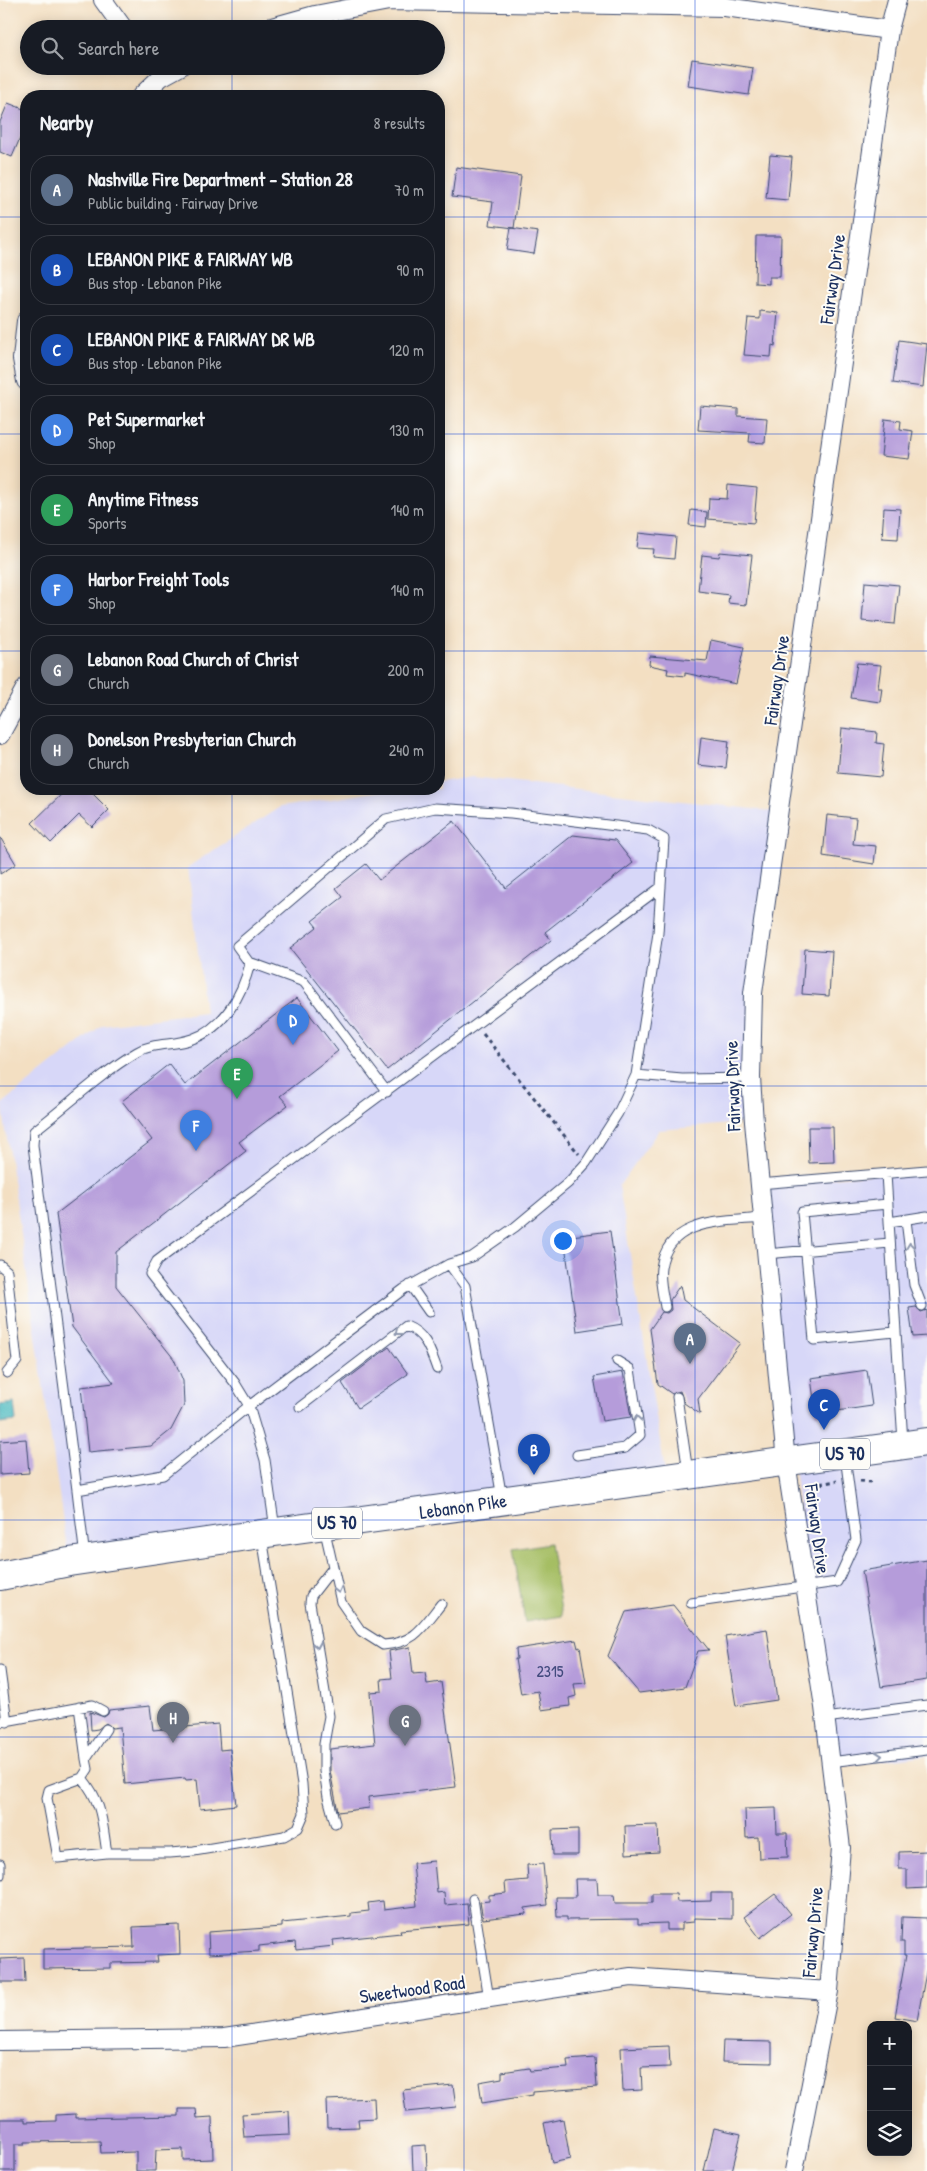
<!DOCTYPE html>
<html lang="en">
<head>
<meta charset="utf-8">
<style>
  :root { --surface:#171b24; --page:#20242c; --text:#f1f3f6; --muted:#9ea1a6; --line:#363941; --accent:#7c3aed }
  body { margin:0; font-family:"Patrick Hand",sans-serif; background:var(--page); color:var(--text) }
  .controls { position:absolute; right:15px; bottom:15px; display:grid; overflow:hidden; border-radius:10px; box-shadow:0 2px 12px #0003 }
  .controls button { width:45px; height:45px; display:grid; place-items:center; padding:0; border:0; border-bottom:1px solid var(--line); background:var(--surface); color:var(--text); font:25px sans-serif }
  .you { position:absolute; left:562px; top:1240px; width:18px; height:18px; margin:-12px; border:4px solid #fff; border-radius:50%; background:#1a73e8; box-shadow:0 0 0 8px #1a73e833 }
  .badge { display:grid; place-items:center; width:32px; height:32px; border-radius:50%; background:var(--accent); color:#fff; font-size:16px; font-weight:700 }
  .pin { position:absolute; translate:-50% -41px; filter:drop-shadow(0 1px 2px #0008) }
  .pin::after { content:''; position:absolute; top:26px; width:18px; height:15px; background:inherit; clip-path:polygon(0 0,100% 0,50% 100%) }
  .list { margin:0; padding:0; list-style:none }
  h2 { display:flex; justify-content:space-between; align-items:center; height:65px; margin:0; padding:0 20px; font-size:21px }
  h2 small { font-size:16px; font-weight:400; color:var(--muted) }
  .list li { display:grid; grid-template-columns:32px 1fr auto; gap:15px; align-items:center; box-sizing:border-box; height:70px; margin:0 10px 10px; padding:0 10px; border:1px solid var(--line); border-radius:20px }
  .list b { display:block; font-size:19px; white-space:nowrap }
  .list p { margin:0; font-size:16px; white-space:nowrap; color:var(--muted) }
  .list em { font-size:16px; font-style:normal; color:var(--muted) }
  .icon { flex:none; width:28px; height:28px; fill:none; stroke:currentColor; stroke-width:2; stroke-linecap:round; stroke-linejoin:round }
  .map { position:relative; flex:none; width:927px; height:2171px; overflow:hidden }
  .search { position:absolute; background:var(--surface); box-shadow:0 2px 12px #0003; left:20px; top:20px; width:425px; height:55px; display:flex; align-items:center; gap:12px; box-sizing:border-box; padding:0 18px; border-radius:28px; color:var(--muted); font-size:19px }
  .panel { position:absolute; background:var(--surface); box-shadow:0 2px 12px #0003; left:20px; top:90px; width:425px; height:705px; border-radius:20px }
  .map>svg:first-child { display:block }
  .built { fill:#d7d7f8 }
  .green { fill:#a5be64; stroke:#607661 }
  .water { fill:url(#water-ripples); stroke:#32748f }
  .building { fill:#b59cda }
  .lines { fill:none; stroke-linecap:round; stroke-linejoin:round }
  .lane-casing { stroke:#3b496d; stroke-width:11 }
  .street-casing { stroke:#3b496d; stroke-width:20 }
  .primary-casing { stroke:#3b496d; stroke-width:30 }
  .path { stroke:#3b496d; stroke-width:3; stroke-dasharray:4 4; stroke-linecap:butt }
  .lane { stroke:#fff; stroke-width:9 }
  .street { stroke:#fff; stroke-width:18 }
  .primary { stroke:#fff; stroke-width:28 }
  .oneway { stroke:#8d97ae }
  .grid { fill:none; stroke:#1d4ed8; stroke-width:1; stroke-opacity:0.55 }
  .labels { text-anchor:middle; stroke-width:4; stroke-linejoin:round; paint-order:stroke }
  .number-label { font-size:16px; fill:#424a7d }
  .shield { fill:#fdfcf7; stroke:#5f6c8c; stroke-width:1 }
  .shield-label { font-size:18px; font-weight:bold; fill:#1b2f5e }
  .street-label { font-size:19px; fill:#1b2f5e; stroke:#fdfcf7 }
</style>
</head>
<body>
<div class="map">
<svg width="927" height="2171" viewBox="0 0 927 2171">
  <defs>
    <pattern id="water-ripples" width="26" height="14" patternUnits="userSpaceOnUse" patternTransform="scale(1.25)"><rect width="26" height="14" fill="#4ab9c0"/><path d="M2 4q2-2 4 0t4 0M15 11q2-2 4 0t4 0" fill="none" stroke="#3d979f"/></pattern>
  </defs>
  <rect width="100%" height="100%" fill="#fdfcf7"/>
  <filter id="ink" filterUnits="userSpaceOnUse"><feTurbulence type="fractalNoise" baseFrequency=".02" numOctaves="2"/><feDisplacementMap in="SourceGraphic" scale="10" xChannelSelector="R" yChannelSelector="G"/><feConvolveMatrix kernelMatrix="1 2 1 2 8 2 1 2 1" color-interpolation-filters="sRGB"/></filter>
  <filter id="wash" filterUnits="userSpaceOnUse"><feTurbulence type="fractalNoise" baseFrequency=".0096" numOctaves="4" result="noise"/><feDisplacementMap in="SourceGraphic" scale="20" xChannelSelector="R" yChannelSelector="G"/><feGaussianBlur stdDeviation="1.12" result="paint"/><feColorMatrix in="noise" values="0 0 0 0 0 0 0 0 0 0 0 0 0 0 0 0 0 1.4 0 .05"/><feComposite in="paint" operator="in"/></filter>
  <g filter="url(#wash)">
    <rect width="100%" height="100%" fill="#f3dfc2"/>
    <path class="built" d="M472,777l306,35 -25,181 1,129 -95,8 -40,56 47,292 -597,84 -67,-458 100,-79 103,-13 -17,-145 92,-60 115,-18h44v-7z
      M927,1170v585l-96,12 -72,-583z"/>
    <path class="green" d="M550,1543l12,73 -37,6 -12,-73z"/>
    <path class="water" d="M14,1403l2,18 -16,2v-18z"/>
    <g id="blocks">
      <path class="building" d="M692,59l61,9 -4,27 -61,-9z
        M8,103l18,7v14l-14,33 -12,-5v-30z
        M770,155l22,2 -4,43 -22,-2z
        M456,167l65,9 -7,52 -24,-3 3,-23 -41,-5z
        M511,228l27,4 -4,22 -27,-4z
        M756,236h25l-1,41h-11v7l-14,-1z
        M760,311l18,2 -3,33 -3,-1 -1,12 -27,-2 4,-37 12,1z
        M899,340l28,4 -4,43 -30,-4z
        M700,406l38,3v7l29,2 -2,25 -16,-1 1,-9 -52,-3z
        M885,419l16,2 -1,8 13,2 -4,28 -28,-3z
        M728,485l29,3 -3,35 -46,-4 1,-21 18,1z
        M884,508l16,1 -2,30 -16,-1z
        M691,510l16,2 -1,15 -17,-2z
        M639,533l37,4 -2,22 -21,-2 1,-8 -17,-1z
        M720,552l32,3 -6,50 -18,-2 1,-8 -31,-4 4,-36 17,2z
        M865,582l34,3 -4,39 -33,-3z
        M711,640l33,7 -8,37 -51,-11v3l-18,-2 1,-5 -19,-4 1,-9 57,5z
        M857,663l24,2 -3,23h4l-2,14 -29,-4z
        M842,728l35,4 -1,11 8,1 -3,33 -43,-4z
        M701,737l28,4 -3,27 -28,-3z
        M67,789h21l21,21 -17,17 -13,-12 -28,28 -19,-20z
        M827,815l29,3 -3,26 23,2 -2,18 -51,-8z
        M454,821l52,67 67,-53 42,5 18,23 -88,69 6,8 -164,130 -97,-122 27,-21 -5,-6 31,-24 -7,-9 30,-24 13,16z
        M0,837l16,27 -16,10z
        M805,949l27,2 -3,45 -27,-2z
        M297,998l41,53 -58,45 8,9 -49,37 7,9 -130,101v34l58,73 9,22 1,24 -13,25 -20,16 -63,6 -7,-65 33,-4 -42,-56 -16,-113 96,-74 -30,-39 47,-37 16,21z
        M808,1127h25l1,35 -25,1z
        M610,1231l13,93 -46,7 -13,-94z
        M680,1285l3,15 57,43 -42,56 2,15 -16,-11 -4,-12 -8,3 -14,-10 -8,-55 12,-17 5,1 4,-3 -1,-10z
        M916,1307l5,5 6,-2v26l-14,1 -4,-29z
        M389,1347l19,27 -50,34 -16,-25z
        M867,1370l5,36 -56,8 -5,-36z
        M623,1372l8,45 -29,4 -8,-44z
        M26,1439l3,34 -29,2v-34z
        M927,1560v120l-46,7 -19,-116z
        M673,1605l36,45 -11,1 -13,36 -46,6 -31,-37 18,-44z
        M767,1629l10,71 -41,6 -11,-70z
        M576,1640l2,8 2,-1 6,36 -12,1 2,12 -7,2 1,8 -29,4 -3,-19 -17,3 -6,-35h2l-1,-10z
        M410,1647l3,27 12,-1 2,11 14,-2 15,105 -88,10 1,11 -31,4 -8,-41v-22l45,-5 -5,-52 12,-1 -1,-12 11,-1 -3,-27z
        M150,1706l3,24 65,-6 2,26 10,-1 6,56 -36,4 -3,-30 -11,1 -1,-2 -60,6 -5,-57 -8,1 -6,-5 -8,6 -7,1 -1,-18 14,5 4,-3 1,-4z
        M776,1808l1,25h10l1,24 -29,1 -1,-21 -12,1 -1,-29z
        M658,1825l1,27 -33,2 -1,-28z
        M578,1829v26h-25l-1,-25z
        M927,1851v37l-20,1v-20h-8v-17z
        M434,1861l3,32 7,-1 1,13 22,-2 2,21 -69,6 1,3 -68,7 1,6 -38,4 -1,-8 -36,4v5l-50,3 -1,-22 74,-5v-4l69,-7v-3l18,-2 -1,-8 15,-2 1,9 33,-4 -4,-43z
        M543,1864l4,41 -22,3 1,6 -43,5 -3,-17 9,-1v-6l17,-2 -1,-11 23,-2 -1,-15z
        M575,1879h22l1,16h16l1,8h37v-9h24l1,8 34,-1v-8h21v26l-38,-1v4l-12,1v7h-15v-7l-29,1v-5l-71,1v-3h-10l-1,-20h20z
        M775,1894l16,20 -31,24 -16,-21z
        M902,1917l25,1v49l-10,54 -22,-4 11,-62h-2v-13h-3z
        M179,1925l1,29 -23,1 1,7 -48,1v5l-67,1v-20l91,-2 -1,-20z
        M24,1958l1,24h-25v-23z
        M723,2041l49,1v21l-50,-1z
        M669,2046l1,21 -29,1 1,22 -19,1 -2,-43z
        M595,2058l2,29 -64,5v3l-51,8 -3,-21 23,-4v-6l27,-4 1,3 38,-3 -1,-8z
        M453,2085l3,22 -50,5 -3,-22z
        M374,2098l1,20 -17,1 1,8 -32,1 -1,-28z
        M179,2109h17l1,9 15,-1 1,42 -30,1v-11l-27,1 -1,21h-19v-19l-35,1 -1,-12 -75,1v2h-10v27h-15v-52h25v3l31,-1v-6l20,-1v4l103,-2z
        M289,2111l1,24 -46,2 -2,-23z
        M563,2119l7,40 -18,4 -8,-40z
        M714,2128l27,6 -9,37h-28z
        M426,2145l1,26h-14l-1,-25z"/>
    </g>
  </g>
  <g filter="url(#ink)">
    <use href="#blocks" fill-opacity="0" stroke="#3b496d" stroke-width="1"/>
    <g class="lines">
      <g class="lane-casing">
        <path id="lane" d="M249,962l55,20 83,110
          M636,1075l46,4 69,-1
          M886,1174l17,268
          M759,1184l168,-14
          M888,1204l-86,8 12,128 81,-8
          M906,1220l8,65 8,21
          M889,1222l38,-6
          M766,1254l124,-11
          M449,1264l16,22 37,212
          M0,1265l7,6 10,90 -10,12
          M410,1285l19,27
          M665,1307c-2,-12 -6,-27 -4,-39 7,-50 63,-46 101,-50
          M677,1397l11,75
          M300,1407l106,-81c20,8 24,24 31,43
          M577,1455l48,-7 15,-13 -10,-66 -13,-8
          M77,1490l-39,-305 -5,-40 1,-14c34,-26 66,-57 103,-79 17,-10 37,-6 55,-13 32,-11 50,-44 58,-75l-13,-18 149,-127 49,-11 76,5 137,17 16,9 -6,94 -22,142 -18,38 -32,50 -18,20 -53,44 -43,30 -23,7 -45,25 -155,117 -86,69 -86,15 8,68
          M324,1527l17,75 20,29 22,14c32,-2 39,-17 58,-41
          M275,1529l-10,-69 -16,-54 -14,-23 -85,-109 7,-13 504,-374
          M332,1569l-21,27 -1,7 19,113 -5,28v27l4,26 7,26
          M691,1603l146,-21 19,-42 -11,-84
          M0,1670l7,52
          M79,1707l7,52
          M825,1718l102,-13
          M0,1722l92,-17 11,6
          M830,1762l97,-12
          M82,1778c21,25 20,45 25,75l-49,5 -11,-60 2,-8 33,-12 6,-9 -2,-10 20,-30
          M107,1853h63l24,-2 90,-15 14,-8 6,-14 -2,-30 -40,-247
          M0,1864v11
          M473,1899l16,100"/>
      </g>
      <g class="street-casing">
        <path id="street" d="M103,0l21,29
          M265,29l50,-14 74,-14 336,6 164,23
          M141,96l20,-19 20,-11
          M26,321l-4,38 4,22
          M0,735l26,-48
          M0,2041l224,-3 407,-61 198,14
          M794,2171l35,-180 12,-143 -17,-141 -38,-245 -32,-340 -3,-44 2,-85 136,-963 8,-30"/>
      </g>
      <g class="primary-casing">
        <path id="primary" d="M0,1576l69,-14 206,-30 652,-90"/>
      </g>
      <path class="path" d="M483,1034l96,120
        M860,1481l11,1
        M812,1485l25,-4"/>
      <use href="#lane" class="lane"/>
      <use href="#street" class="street"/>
      <use href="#primary" class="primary"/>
    </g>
    <defs><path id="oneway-chevron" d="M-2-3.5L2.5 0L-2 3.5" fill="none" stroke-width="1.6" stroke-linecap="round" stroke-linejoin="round" transform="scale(1.25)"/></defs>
    <g class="oneway">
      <use href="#oneway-chevron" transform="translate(910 1246) rotate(-97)"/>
      <use href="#oneway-chevron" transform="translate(398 1332) rotate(143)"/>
      <use href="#oneway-chevron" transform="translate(637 1419) rotate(-99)"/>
      <use href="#oneway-chevron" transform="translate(338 1590) rotate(76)"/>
      <use href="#oneway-chevron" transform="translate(317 1645) rotate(80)"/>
      <use href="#oneway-chevron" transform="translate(879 1756) rotate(-7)"/>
    </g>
  </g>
  <path class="grid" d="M232,0v29M464,0v2171M695,0v2171M232,66v30M0,217h26M439,217h488M0,434h26M439,434h488M0,651h26M439,651h488M232,789v1382M0,868h927M0,1086h927M0,1303h927M0,1520h927M0,1737h927M0,1954h927"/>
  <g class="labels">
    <g class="number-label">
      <text x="550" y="1677">2315</text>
    </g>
    <g class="shield">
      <rect x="820" y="1438.5" width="50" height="31" rx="4"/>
      <rect x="312" y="1507.5" width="50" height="31" rx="4"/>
    </g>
    <g class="shield-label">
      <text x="845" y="1460">US 70</text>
      <text x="337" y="1529">US 70</text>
    </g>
    <g class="street-label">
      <text transform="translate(832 279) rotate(-82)" y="7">Fairway Drive</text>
      <text transform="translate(776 680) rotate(-82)" y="7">Fairway Drive</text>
      <text transform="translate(732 1086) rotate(-92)" y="7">Fairway Drive</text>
      <text transform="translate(463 1506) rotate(-8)" y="7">Lebanon Pike</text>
      <text transform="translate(818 1529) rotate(82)" y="7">Fairway Drive</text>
      <text transform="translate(812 1932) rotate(-85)" y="7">Fairway Drive</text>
      <text transform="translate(412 1989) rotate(-8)" y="7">Sweetwood Road</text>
    </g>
  </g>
</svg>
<div class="controls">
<button>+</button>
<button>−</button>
<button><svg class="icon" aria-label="layers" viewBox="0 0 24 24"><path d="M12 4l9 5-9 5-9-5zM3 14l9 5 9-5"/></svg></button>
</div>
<div class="you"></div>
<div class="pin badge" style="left:690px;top:1364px;background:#5c6f8a">A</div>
<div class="pin badge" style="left:534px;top:1475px;background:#1a4fb4">B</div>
<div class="pin badge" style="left:824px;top:1430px;background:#1a4fb4">C</div>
<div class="pin badge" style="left:293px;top:1045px;background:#3f7fe0">D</div>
<div class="pin badge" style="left:237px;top:1099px;background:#2e9e5b">E</div>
<div class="pin badge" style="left:196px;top:1151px;background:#3f7fe0">F</div>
<div class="pin badge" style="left:405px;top:1746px;background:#6b7280">G</div>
<div class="pin badge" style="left:173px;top:1743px;background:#6b7280">H</div>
<div class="search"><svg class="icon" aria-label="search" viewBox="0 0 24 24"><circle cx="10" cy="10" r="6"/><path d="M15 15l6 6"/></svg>Search here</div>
<section class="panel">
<h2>Nearby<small>8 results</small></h2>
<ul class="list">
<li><span class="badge" style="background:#5c6f8a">A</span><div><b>Nashville Fire Department - Station 28</b><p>Public building · Fairway Drive</p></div><em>70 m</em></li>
<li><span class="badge" style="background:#1a4fb4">B</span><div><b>LEBANON PIKE &amp; FAIRWAY WB</b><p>Bus stop · Lebanon Pike</p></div><em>90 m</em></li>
<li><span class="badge" style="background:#1a4fb4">C</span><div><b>LEBANON PIKE &amp; FAIRWAY DR WB</b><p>Bus stop · Lebanon Pike</p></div><em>120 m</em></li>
<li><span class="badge" style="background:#3f7fe0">D</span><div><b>Pet Supermarket</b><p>Shop</p></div><em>130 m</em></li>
<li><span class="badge" style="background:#2e9e5b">E</span><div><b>Anytime Fitness</b><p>Sports</p></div><em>140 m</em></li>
<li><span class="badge" style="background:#3f7fe0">F</span><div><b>Harbor Freight Tools</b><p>Shop</p></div><em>140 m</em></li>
<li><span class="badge" style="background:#6b7280">G</span><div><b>Lebanon Road Church of Christ</b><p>Church</p></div><em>200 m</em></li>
<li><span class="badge" style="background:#6b7280">H</span><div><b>Donelson Presbyterian Church</b><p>Church</p></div><em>240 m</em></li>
</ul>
</section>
</div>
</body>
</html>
